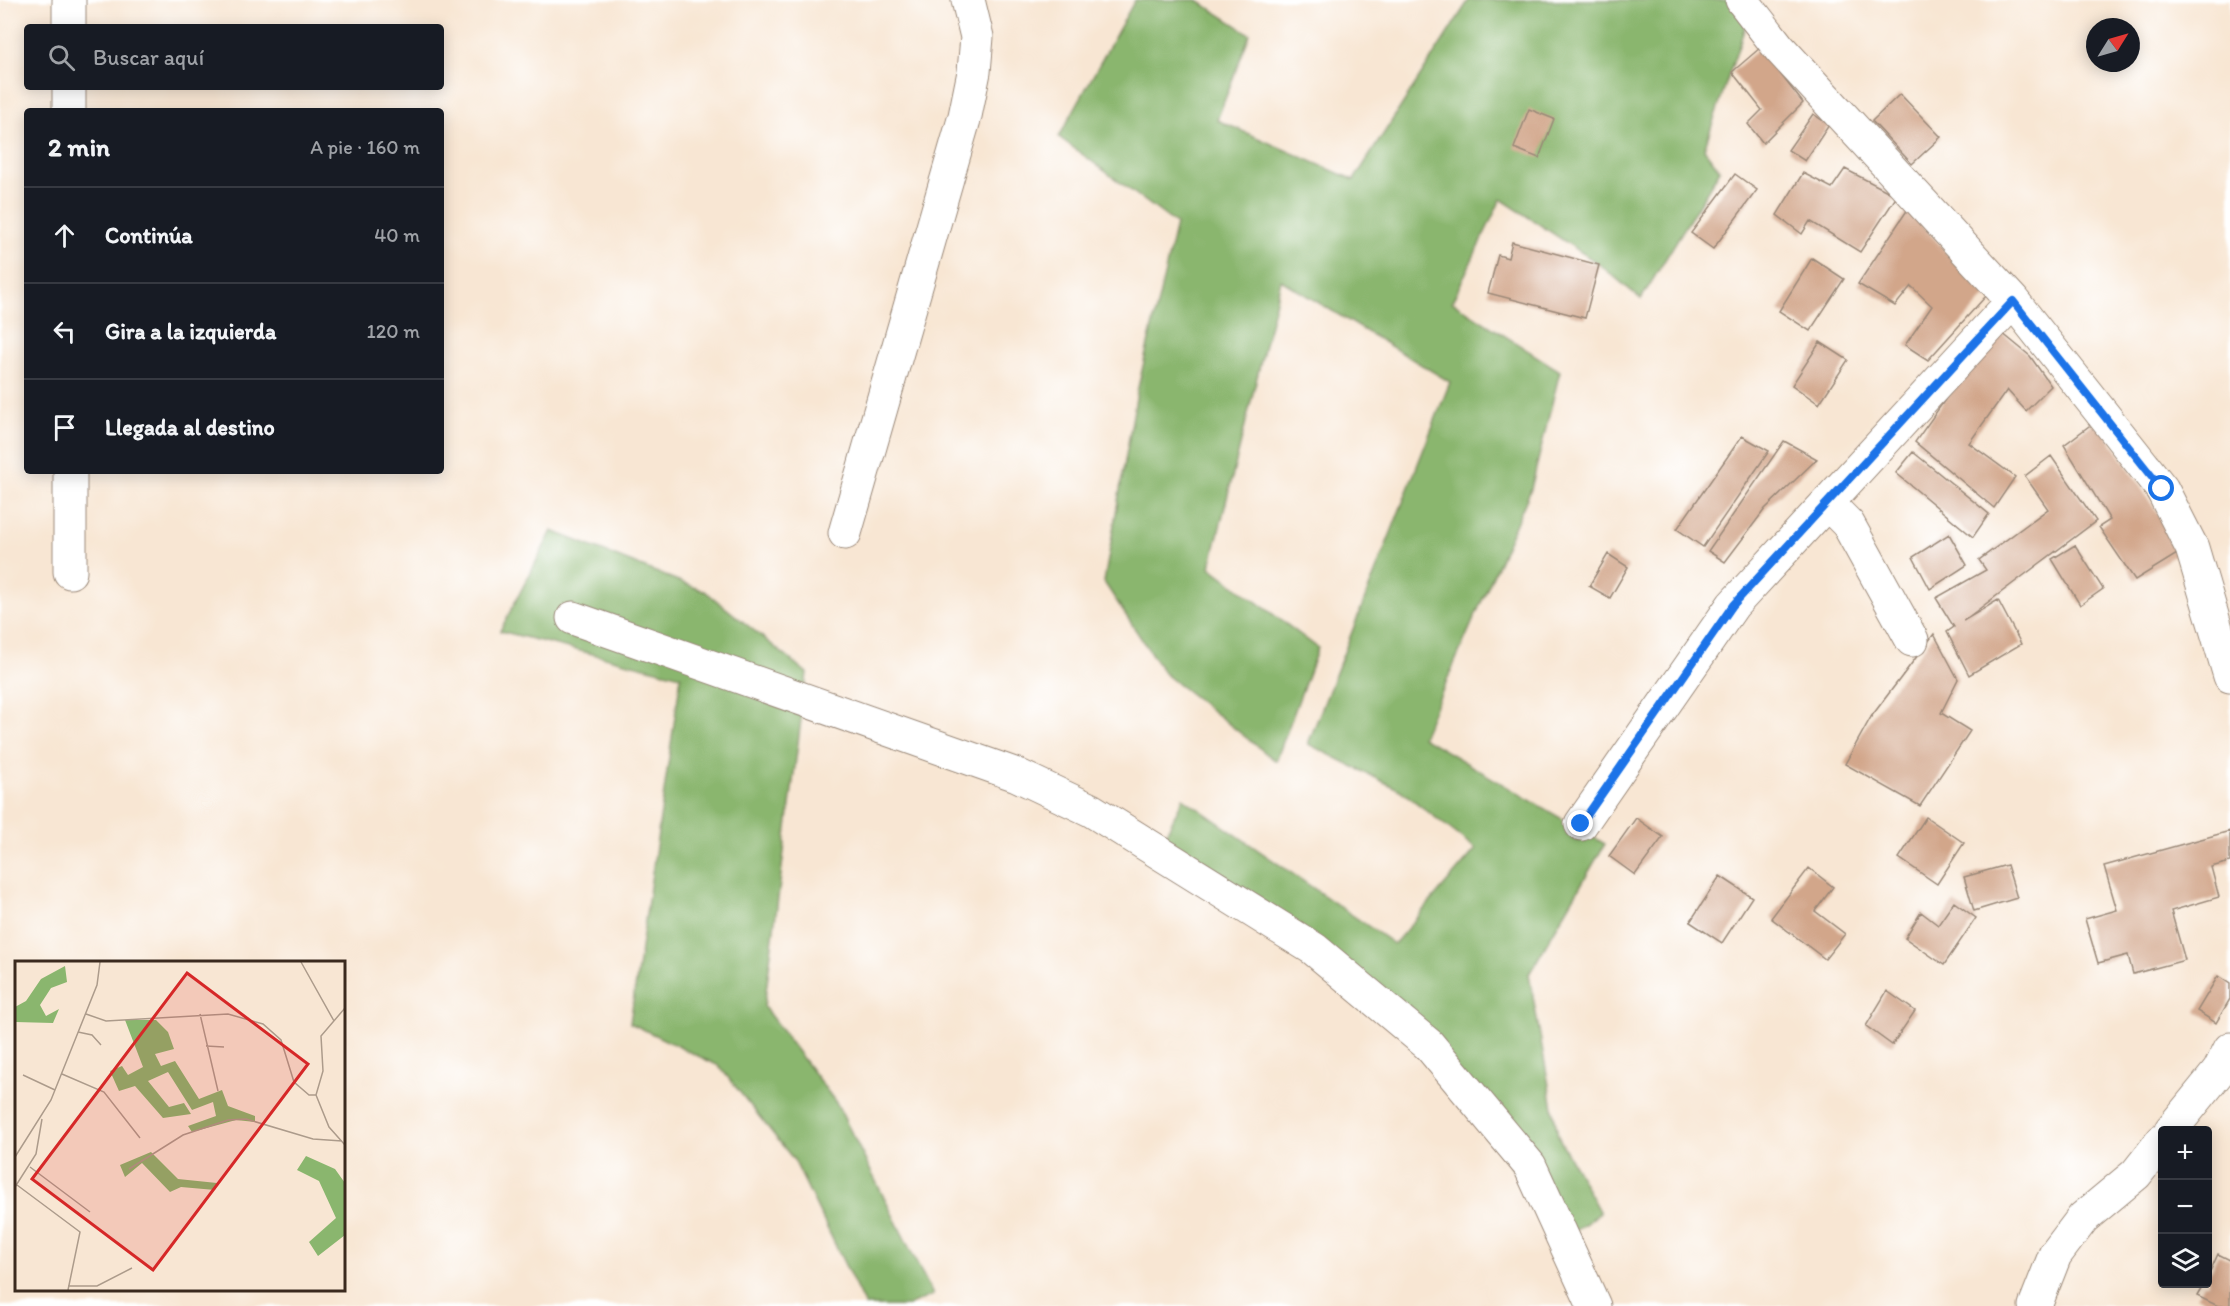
<!DOCTYPE html>
<html lang="es">
<head>
<meta charset="utf-8">
<style>
  :root { --surface:#171b24; --page:#20242c; --text:#f1f3f6; --muted:#9ea1a6; --line:#363941 }
  body { margin:0; font-family:Itim,sans-serif; background:var(--page); color:var(--text) }
  .controls { position:absolute; right:18px; bottom:18px; display:grid; overflow:hidden; border-radius:6px; box-shadow:0 3px 15px #0003 }
  .controls button { width:54px; height:54px; display:grid; place-items:center; padding:0; border:0; border-bottom:2px solid var(--line); background:var(--surface); color:var(--text); font:30px sans-serif }
  .compass { position:absolute; left:2086px; top:18px; width:54px; height:54px; border-radius:50%; background:var(--surface); box-shadow:0 3px 15px #0003; rotate:53deg }
  .stop { position:absolute; width:18px; height:18px; margin:-14px; border:4px solid #1a73e8; border-radius:50%; background:#fff }
  .stop.end { background:#1a73e8; border-color:#fff; box-shadow:0 2px 6px #0008 }
  .list { margin:0; padding:0; list-style:none }
  h2 { display:flex; justify-content:space-between; align-items:center; height:78px; margin:0; padding:0 24px; font-size:26px }
  h2 small { font-size:20px; font-weight:400; color:var(--muted) }
  .list li { display:grid; grid-template-columns:39px 1fr auto; gap:18px; align-items:center; box-sizing:border-box; height:96px; padding:0 24px; border-top:2px solid var(--line) }
  .list b { display:block; font-size:22px; white-space:nowrap }
  .list em { font-size:20px; font-style:normal; color:var(--muted) }
  .icon { flex:none; width:33px; height:33px; fill:none; stroke:currentColor; stroke-width:2; stroke-linecap:round; stroke-linejoin:round }
  .map { position:relative; flex:none; width:2230px; height:1306px; overflow:hidden }
  .search { position:absolute; background:var(--surface); box-shadow:0 3px 15px #0003; left:24px; top:24px; width:420px; height:66px; display:flex; align-items:center; gap:15px; box-sizing:border-box; padding:0 21px; border-radius:6px; color:var(--muted); font-size:22px }
  .panel { position:absolute; background:var(--surface); box-shadow:0 3px 15px #0003; left:24px; top:108px; width:420px; height:366px; border-radius:6px }
  .map>svg:first-child { display:block }
  .forest { fill:#8ab66e; stroke:#627046; stroke-width:1.5 }
  .building { fill:#d2a68a }
  .lines { fill:none; stroke-linecap:round; stroke-linejoin:round }
  .minor-casing { stroke:#9a8878; stroke-width:35 }
  .minor { stroke:#fff; stroke-width:33 }
  .route { stroke:#1a73e8; stroke-width:8 }
  .inset-road { fill:none; stroke:#ac9b8b; stroke-width:1.5 }
  .view { fill:#d62828; fill-opacity:0.15; stroke:#d62828; stroke-width:3 }
  .inset-edge { fill:none; stroke:#3b2a1e; stroke-width:3 }
</style>
</head>
<body>
<div class="map">
<svg width="2230" height="1306" viewBox="0 0 2230 1306">
  <rect width="100%" height="100%" fill="#fff"/>
  <filter id="ink" filterUnits="userSpaceOnUse"><feTurbulence type="fractalNoise" baseFrequency=".0167" numOctaves="2"/><feDisplacementMap in="SourceGraphic" scale="12" xChannelSelector="R" yChannelSelector="G"/><feConvolveMatrix kernelMatrix="1 2 1 2 8 2 1 2 1" color-interpolation-filters="sRGB"/></filter>
  <filter id="wash" filterUnits="userSpaceOnUse"><feTurbulence type="fractalNoise" baseFrequency=".008" numOctaves="4" result="noise"/><feDisplacementMap in="SourceGraphic" scale="24" xChannelSelector="R" yChannelSelector="G"/><feGaussianBlur stdDeviation="1.35" result="paint"/><feColorMatrix in="noise" values="0 0 0 0 0 0 0 0 0 0 0 0 0 0 0 0 0 1.4 0 .05"/><feComposite in="paint" operator="in"/></filter>
  <g filter="url(#wash)">
    <rect width="100%" height="100%" fill="#f8e6d3"/>
    <path class="forest" d="M1135,0h62l53,34 -33,86 137,60 115,-180h259l18,24 -42,125 16,21 -79,129 -42,-35 -98,-65 -49,103 108,69 -29,118 -109,248 183,107 -76,130 29,162 42,77 -40,29 -91,-142 -95,-99 -219,-144 28,-59 211,146 82,-95 -76,-59 -92,-46 142,-362 -169,-102 -71,287 108,81 -42,113 -112,-88 -60,-91 33,-190 39,-168 -117,-87z
      M552,531l154,61 101,81 -43,334 73,97 96,191 -25,11h-43l-71,-146 -75,-94 -89,-43 51,-347 -181,-45z"/>
    <g id="blocks">
      <path class="building" d="M1760,48l43,55 -40,40 -15,-19 14,-14 -30,-38z
        M1900,94l41,43 -29,27 -40,-43z
        M1529,109l25,10 -15,39 -25,-10z
        M1813,114l16,11 -24,36 -17,-11z
        M1845,169l52,27 -37,56 -50,-31 -8,13 -25,-19 26,-42 29,15z
        M1735,174l22,16 -44,59 -22,-16z
        M1908,209l78,87 -58,64 -23,-15 27,-39 -21,-20 -16,20 -37,-22z
        M1512,242l87,23 -14,53 -97,-25 10,-38 10,3z
        M1812,258l32,21 -34,52 -31,-20z
        M1996,328l34,28 21,30 -25,25 -19,-21 -38,53 46,34 -21,31 -79,-66z
        M1820,342l28,18 -29,44 -27,-19z
        M2097,420l85,131 -47,29 -36,-53 11,-7 -46,-75z
        M1742,436l27,15 -66,96 -26,-18z
        M1784,441l33,18 -52,50 -40,53 -17,-11z
        M1913,452l76,62 -16,23 -77,-64z
        M2051,456l45,65 -133,100 35,-21 23,44 -52,31 -22,-43 7,-5 -18,-29 50,-28 -7,-10 69,-51 -23,-33z
        M1949,534l18,31 -37,24 -17,-32z
        M2075,545l28,44 -23,16 -28,-46z
        M1608,554l20,13 -18,31 -21,-12z
        M1934,634l24,45 -17,34 29,18 -50,75 -75,-42 26,-47z
        M1926,817l38,26 -27,41 -38,-26z
        M1636,818l27,19 -28,38 -26,-19z
        M2230,831v31l-19,5 8,30 -48,14 14,49 -52,14 -5,-19 -30,8 -13,-44 32,-9 -13,-44z
        M2007,865l10,33 -43,13 -10,-34z
        M1809,868l24,19 -18,24 30,23 -20,25 -54,-41z
        M1720,876l32,21 -30,46 -32,-21z
        M1954,902l22,16 -32,47 -39,-27 16,-26 17,13z
        M2218,976l12,8v15l-14,24 -19,-12z
        M1887,991l28,20 -23,34 -26,-19z
        M2218,1254l12,6v46h-12l-21,-10 7,-12h4v-8z"/>
    </g>
  </g>
  <g filter="url(#ink)">
    <use href="#blocks" fill-opacity="0" stroke="#9a8878" stroke-width="1.5"/>
    <g class="lines">
      <g class="minor-casing">
        <path id="minor" d="M69,0v27
          M1742,0l38,49 233,252 149,188 30,59 38,128
          M69,87v24
          M70,471v101
          M1827,503l21,21 64,116
          M845,533l120,-417 9,-44 3,-35 -9,-37
          M573,618l444,157 74,35 223,139 115,96 101,121 64,140
          M1581,824l152,-219 280,-304
          M2171,1130l48,-59 11,-22
          M2035,1306l20,-51 28,-37 53,-44 26,-33"/>
      </g>
      <use href="#minor" class="minor"/>
    </g>
  </g>
  <g class="lines" filter="url(#ink)">
    <path class="route" d="M1581,824l152,-219 280,-304 149,188"/>
  </g>
  <g transform="translate(15 961)">
    <rect width="330" height="330" fill="#f8e6d3"/>
    <path d="M50,5l2,16 -16,6 -11,17 6,11 13,-7 -6,14 -38,-1v-15l11,-6 15,-22zM110,59h31l12,12 6,17 -19,5 6,12 14,-5 24,38 23,-9 6,16 27,10v6l-19,-2 -44,12 -4,-6 28,-10 -3,-14 -21,8 -24,-38 -20,9 21,26 15,-4 7,11 -28,4 -28,-32 -16,5 -9,-20 12,-5 6,9 15,-8zM136,191l27,27 39,4 -2,7 -34,-3 -11,5 -28,-29 -17,14 -5,-12zM291,195l29,13 10,14v52l-27,21 -9,-14 27,-24 -17,-37 -22,-11z" fill="#8ab66e"/>
    <path class="inset-road" d="M286,1l33,59M330,47l-24,28 2,35 -7,24 13,32 16,18M71,53l20,7 122,-7 35,10 18,16 13,42 15,13h7M185,53l18,77M63,71l14,3 9,10M191,85l18,1M47,113l42,18 36,46M8,114l32,15M0,196l36,-57 46,-115 3,-23M15,206l60,45M114,208l54,-34 45,-15 18,-1 67,20 29,2M2,224l63,47 -12,58M0,226l21,-33 6,-35M53,325h29l35,-18"/>
    <path class="view" d="M172,12l121,91 -155,206 -121,-91z"/>
    <rect width="330" height="330" class="inset-edge"/>
  </g>
</svg>
<div class="controls">
<button>+</button>
<button>−</button>
<button><svg class="icon" aria-label="layers" viewBox="0 0 24 24"><path d="M12 4l9 5-9 5-9-5zM3 14l9 5 9-5"/></svg></button>
</div>
<svg class="compass" viewBox="-18 -18 36 36"><path d="M0-13l5 13h-10z" fill="#e53935"/><path d="M0 13l5-13h-10z" fill="#9ea1a6"/></svg>
<div class="stop" style="left:2162px;top:489px"></div>
<div class="stop end" style="left:1581px;top:824px"></div>
<div class="search"><svg class="icon" aria-label="search" viewBox="0 0 24 24"><circle cx="10" cy="10" r="6"/><path d="M15 15l6 6"/></svg>Buscar aquí</div>
<section class="panel">
<h2>2 min<small>A pie · 160 m</small></h2>
<ul class="list">
<li><svg class="icon" aria-label="ahead" viewBox="0 0 24 24"><path d="M12 20V5M6 11l6-6 6 6"/></svg><div><b>Continúa</b></div><em>40 m</em></li>
<li><svg class="icon" aria-label="left" viewBox="0 0 24 24"><path d="M17 20v-9H6M10 6l-5 5 5 5"/></svg><div><b>Gira a la izquierda</b></div><em>120 m</em></li>
<li><svg class="icon" aria-label="arrive" viewBox="0 0 24 24"><path d="M6 21V4h12l-3 4 3 4H6"/></svg><div><b>Llegada al destino</b></div></li>
</ul>
</section>
</div>
</body>
</html>
